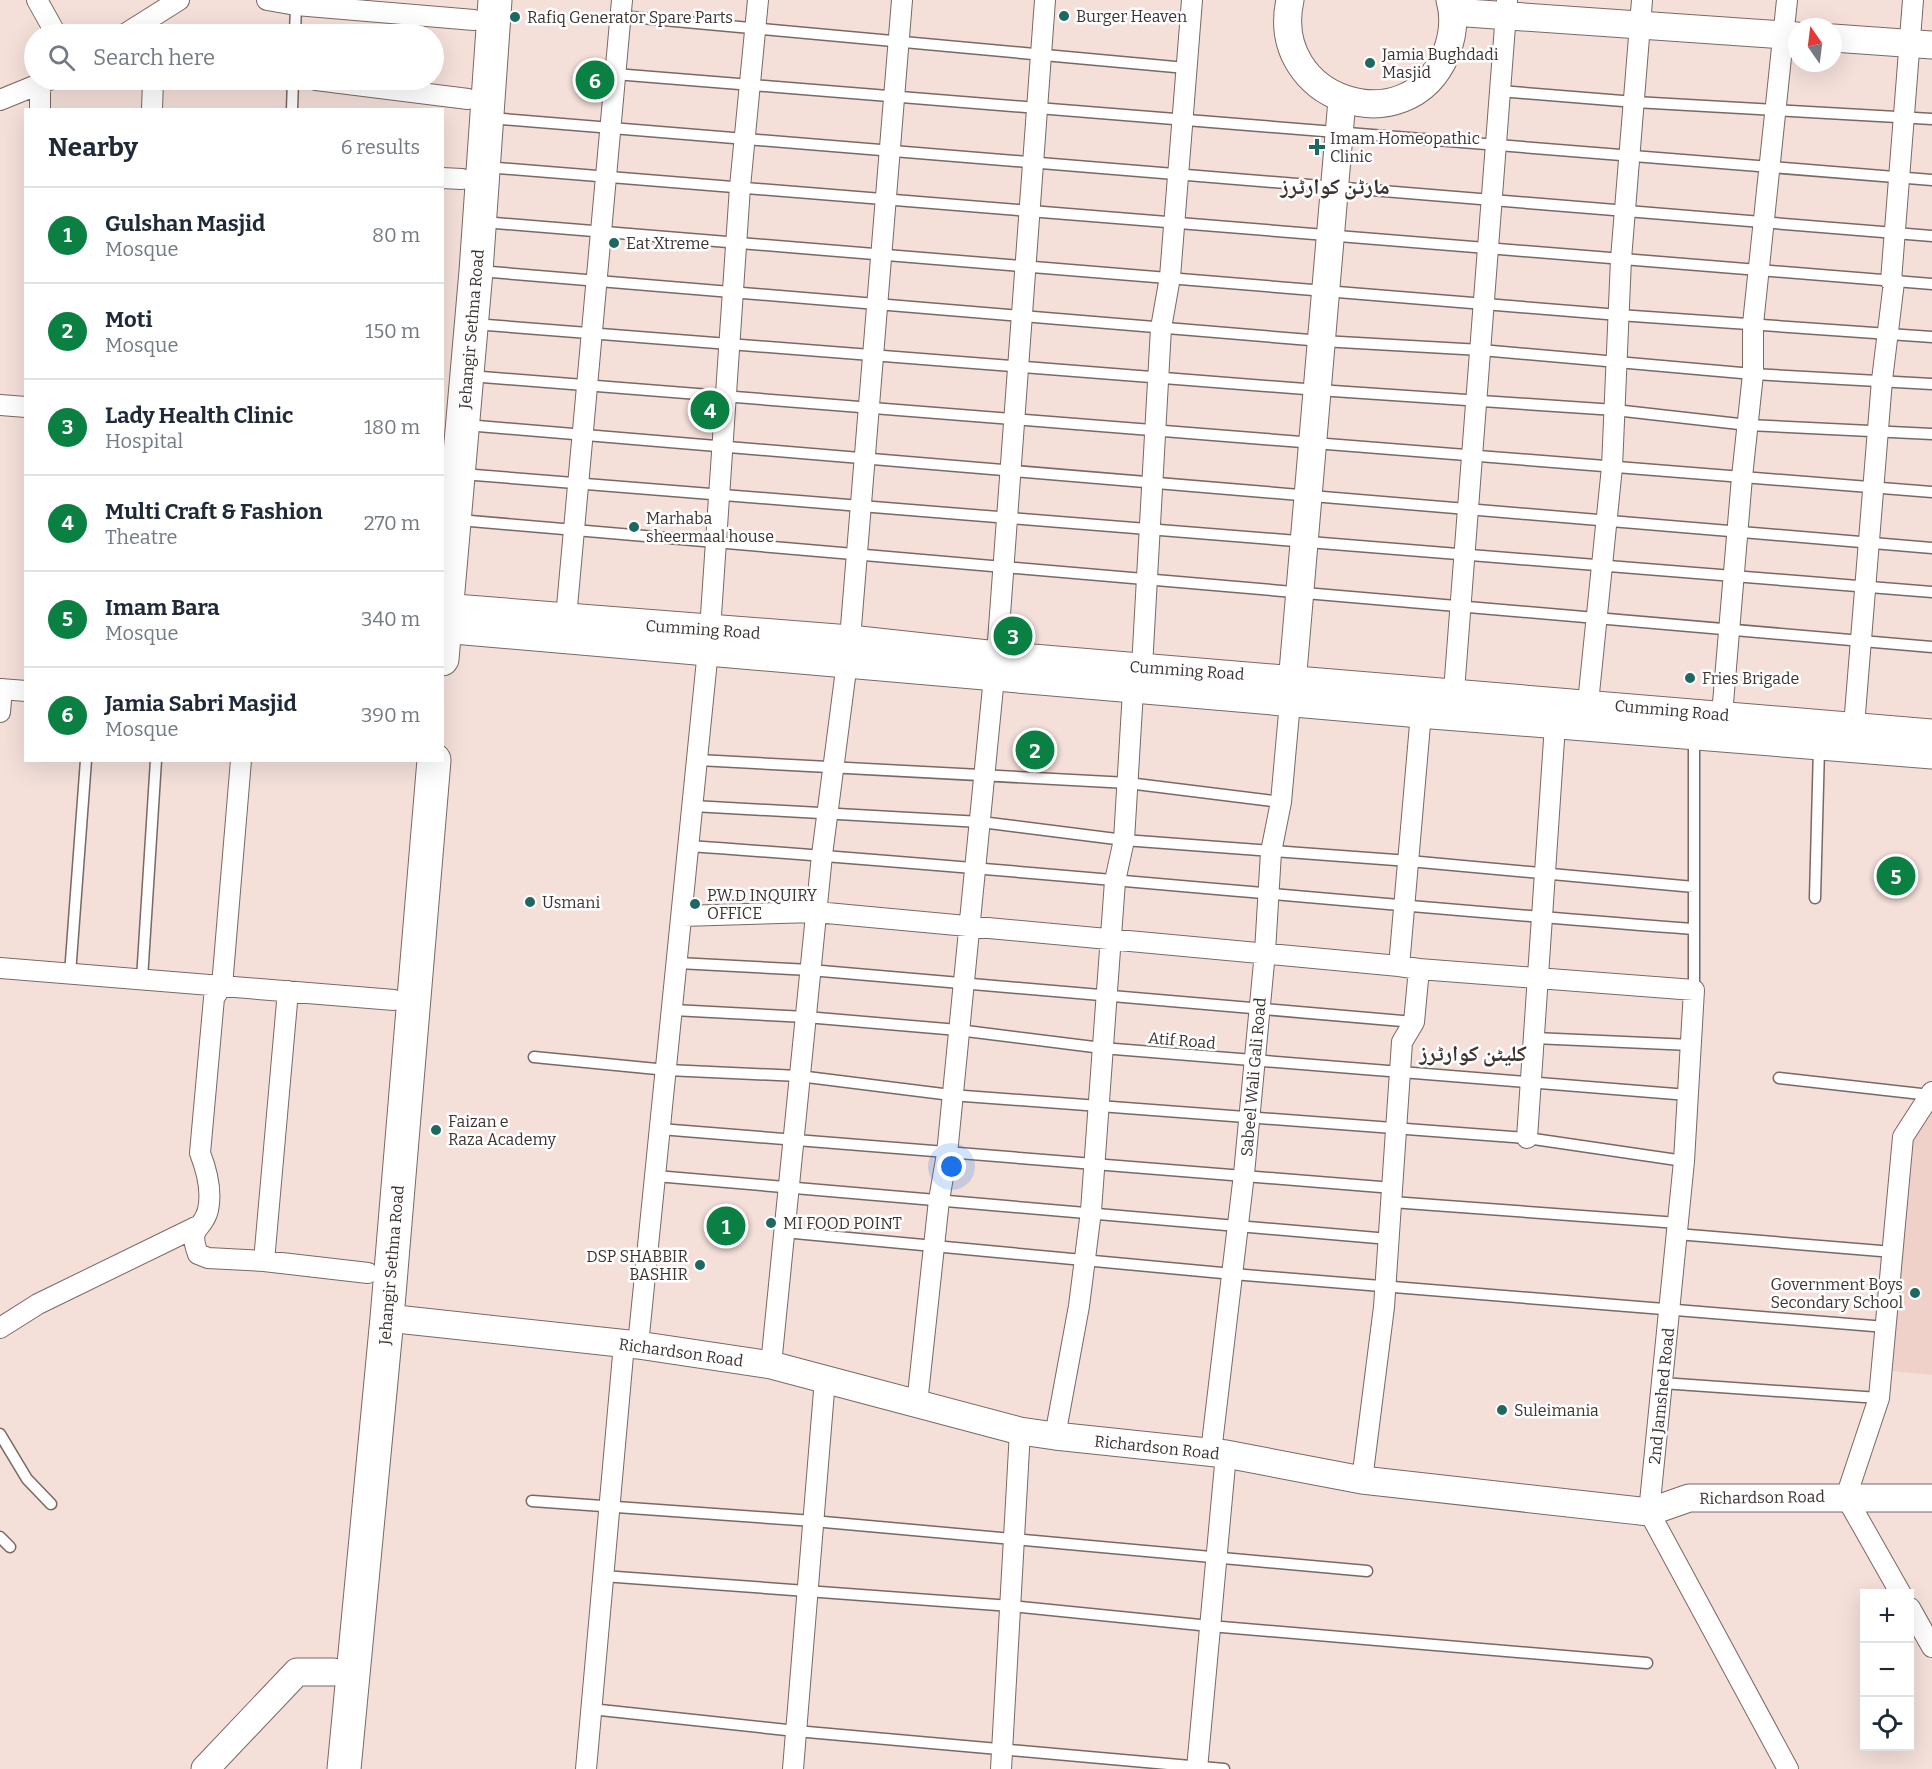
<!DOCTYPE html>
<html lang="en">
<head>
<meta charset="utf-8">
<style>
  :root { --surface:#fff; --page:#f2f2f3; --text:#1f2937; --muted:#747a83; --line:#e0e1e3; --accent:#0b8043 }
  body { margin:0; font-family:Bitter,"Noto Naskh Arabic",serif; background:var(--page); color:var(--text) }
  .controls { position:absolute; right:18px; bottom:18px; display:grid; overflow:hidden; border-radius:0px; box-shadow:0 6px 24px #0002 }
  .controls button { width:54px; height:54px; display:grid; place-items:center; padding:0; border:0; border-bottom:2px solid var(--line); background:var(--surface); color:var(--text); font:30px sans-serif }
  .compass { position:absolute; left:1788px; top:18px; width:54px; height:54px; border-radius:50%; background:var(--surface); box-shadow:0 6px 24px #0002; rotate:346deg }
  .you { position:absolute; left:952px; top:1167px; width:21px; height:21px; margin:-15px; border:4px solid #fff; border-radius:50%; background:#1a73e8; box-shadow:0 0 0 9px #1a73e833 }
  .badge { display:grid; place-items:center; width:39px; height:39px; border-radius:50%; background:var(--accent); color:#fff; font-size:20px; font-weight:700 }
  .pin { position:absolute; translate:-50% -50%; border:3px solid #fff; box-shadow:0 2px 6px #0006 }
  .list { margin:0; padding:0; list-style:none }
  h2 { display:flex; justify-content:space-between; align-items:center; height:78px; margin:0; padding:0 24px; font-size:26px }
  h2 small { font-size:20px; font-weight:400; color:var(--muted) }
  .list li { display:grid; grid-template-columns:39px 1fr auto; gap:18px; align-items:center; box-sizing:border-box; height:96px; padding:0 24px; border-top:2px solid var(--line) }
  .list b { display:block; font-size:22px; white-space:nowrap }
  .list p { margin:0; font-size:20px; white-space:nowrap; color:var(--muted) }
  .list em { font-size:20px; font-style:normal; color:var(--muted) }
  .icon { flex:none; width:33px; height:33px; fill:none; stroke:currentColor; stroke-width:2; stroke-linecap:round; stroke-linejoin:round }
  .map { position:relative; flex:none; width:1932px; height:1769px; overflow:hidden }
  .search { position:absolute; background:var(--surface); box-shadow:0 6px 24px #0002; left:24px; top:24px; width:420px; height:66px; display:flex; align-items:center; gap:15px; box-sizing:border-box; padding:0 21px; border-radius:33px; color:var(--muted); font-size:22px }
  .panel { position:absolute; background:var(--surface); box-shadow:0 6px 24px #0002; left:24px; top:108px; width:420px; height:654px; border-radius:0px }
  .map>svg:first-child { display:block }
  .built { fill:#efd1c9 }
  .lines { fill:none; stroke-linecap:round; stroke-linejoin:round }
  .lane-casing { stroke:#7b6863; stroke-width:13 }
  .street-casing { stroke:#7b6863; stroke-width:22 }
  .secondary-casing { stroke:#7b6863; stroke-width:29 }
  .highway-casing { stroke:#7b6863; stroke-width:35 }
  .lane { stroke:#fff; stroke-width:10 }
  .street { stroke:#fff; stroke-width:20 }
  .secondary { stroke:#fff; stroke-width:27 }
  .highway { stroke:#fff; stroke-width:33 }
  .poi-dot { fill:#1d6861; stroke:#fff; stroke-width:2 }
  .labels { text-anchor:middle; stroke-width:5; stroke-linejoin:round; paint-order:stroke }
  .poi-label { font-size:16px; fill:#3c3331; stroke:#fff; text-anchor:start }
  .street-label { font-size:16px; fill:#3c3331; stroke:#fff }
  .district-label { font-size:22px; font-weight:bold; fill:#3c3331; stroke:#fff }
</style>
</head>
<body>
<div class="map">
<svg width="1932" height="1769" viewBox="0 0 1932 1769">
  <rect width="100%" height="100%" fill="#f4dfd9"/>
  <path class="built" d="M1932,1092v283l-40,-4 22,-251z"/>
  <g class="lines">
    <g class="lane-casing">
      <path id="lane" d="M620,16l566,52
        M295,34l1,-29
        M615,74l1317,106
        M1500,91l135,11 297,17
        M292,110l1,-30
        M490,118l1442,118
        M486,167l1446,117
        M483,222l1136,93 313,22
        M479,271l843,70 159,9 272,24 179,10
        M474,324l844,66 297,20 133,15 184,9
        M470,376l1462,116
        M466,425l1466,123
        M462,474l1470,118
        M459,520l1473,127
        M698,760l430,23 153,19
        M693,806l288,16 143,18 285,21 285,26
        M689,846c335,23 669,58 1004,83
        M1815,898l4,-150
        M678,963l132,7 604,52
        M70,974l16,-214
        M142,979l14,-219
        M1694,990v-252
        M673,1010l133,7 152,13 144,18 586,47
        M1534,1038l157,7
        M534,1057l133,13 132,6 152,19 576,43 157,23
        M1779,1078l151,17
        M660,1129l733,59
        M656,1176l733,63
        M1392,1202l286,21
        M784,1232l449,42 653,53
        M1677,1234l216,18
        M1662,1383l217,15
        M0,1434l27,45 24,25
        M532,1501l281,20 554,50
        M0,1537l10,10
        M603,1576l408,30 199,20 437,37
        M591,1709l205,22 428,38"/>
    </g>
    <g class="street-casing">
      <path id="street" d="M37,0l19,34
        M267,0l29,5 178,15
        M125,34l54,-34
        M316,80l152,19
        M0,100l49,-20
        M40,110v-26
        M152,110l1,-30
        M442,178l20,1
        M0,405l26,2
        M566,618l56,-618
        M997,655l48,-655
        M1142,667l19,-339 9,-51 22,-277
        M0,689l26,2
        M1454,691l53,-691
        M1588,703l24,-236 9,-208 21,-259
        M0,712l2,-23
        M1722,715l20,-238 11,-103v-50l34,-324
        M1854,726l28,-346 12,-98 -3,-1 22,-281
        M241,760l-19,226 -8,12 -14,155c7,18 12,39 8,57 -5,21 -21,15 -10,44l10,4 56,3 104,12
        M682,916l134,-4 583,54
        M0,968l394,32
        M1419,969l275,21 -10,171 -35,351 139,257
        M1527,1138l28,-413
        M264,1261l24,-270
        M0,1328l38,-24 158,-77
        M638,1345l72,-715 30,-443 18,-187
        M771,1365l51,-510 28,-216 52,-639
        M917,1404l22,-204 8,-46 47,-477
        M1055,1436l24,-130 12,-95 24,-330 9,-41 9,-149
        M1211,1452l33,-278 21,-222 6,-100 10,-50 9,-100
        M1362,1480l22,-173 18,-265 12,-20 5,-53 -20,-3 22,-253
        M1901,1594l-55,-97 33,-99 24,-261 29,-45
        M1910,1608l22,39
        M586,1769l38,-425
        M793,1769l32,-390
        M1001,1769l19,-338
        M1197,1769l29,-315"/>
    </g>
    <g class="secondary-casing">
      <path id="secondary" d="M1290,0c-22,100 117,146 156,54 7,-18 9,-36 4,-54
        M1453,12l344,24
        M1833,38l99,7
        M442,607l408,32 147,16 935,78
        M442,629c497,44 993,88 1490,126
        M1291,695l51,-595
        M387,1318l251,27 133,20 249,66 35,5 171,18 136,26 287,32 40,-14h243
        M205,1769l92,-97h36"/>
    </g>
    <g class="highway-casing">
      <path id="highway" d="M442,659l34,-388 19,-271
        M344,1769l43,-451 47,-558"/>
    </g>
    <use href="#lane" class="lane"/>
    <use href="#street" class="street"/>
    <use href="#secondary" class="secondary"/>
    <use href="#highway" class="highway"/>
  </g>
  <g class="poi-dot">
    <circle cx="1064" cy="16" r="6"/>
    <circle cx="515" cy="17" r="6"/>
    <circle cx="1370" cy="63" r="6"/>
    <path d="M1314 138h6v6h6v6h-6v6h-6v-6h-6v-6h6z"/>
    <circle cx="614" cy="243" r="6"/>
    <circle cx="634" cy="527" r="6"/>
    <circle cx="1690" cy="678" r="6"/>
    <circle cx="530" cy="902" r="6"/>
    <circle cx="695" cy="904" r="6"/>
    <circle cx="436" cy="1130" r="6"/>
    <circle cx="771" cy="1223" r="6"/>
    <circle cx="700" cy="1265" r="6"/>
    <circle cx="1915" cy="1293" r="6"/>
    <circle cx="1502" cy="1410" r="6"/>
  </g>
  <g class="labels">
    <g class="poi-label">
      <text x="1076" y="22">Burger Heaven</text>
      <text x="527" y="23">Rafiq Generator Spare Parts</text>
      <text x="1382" y="60">Jamia Bughdadi<tspan x="1382" dy="18">Masjid</tspan></text>
      <text x="1330" y="144">Imam Homeopathic<tspan x="1330" dy="18">Clinic</tspan></text>
      <text x="626" y="249">Eat Xtreme</text>
      <text x="646" y="524">Marhaba<tspan x="646" dy="18">sheermaal house</tspan></text>
      <text x="1702" y="684">Fries Brigade</text>
      <text x="707" y="901">P.W.D INQUIRY<tspan x="707" dy="18">OFFICE</tspan></text>
      <text x="542" y="908">Usmani</text>
      <text x="448" y="1127">Faizan e<tspan x="448" dy="18">Raza Academy</tspan></text>
      <text x="783" y="1229">MI FOOD POINT</text>
      <text x="688" y="1262" text-anchor="end">DSP SHABBIR<tspan x="688" dy="18">BASHIR</tspan></text>
      <text x="1903" y="1290" text-anchor="end">Government Boys<tspan x="1903" dy="18">Secondary School</tspan></text>
      <text x="1514" y="1416">Suleimania</text>
    </g>
    <g class="street-label">
      <text transform="translate(471 329) rotate(-85)" y="6">Jehangir Sethna Road</text>
      <text transform="translate(703 629) rotate(4)" y="6">Cumming Road</text>
      <text transform="translate(1187 670) rotate(4)" y="6">Cumming Road</text>
      <text transform="translate(1672 710) rotate(5)" y="6">Cumming Road</text>
      <text transform="translate(1182 1040) rotate(5)" y="6">Atif Road</text>
      <text transform="translate(1253 1077) rotate(-85)" y="6">Sabeel Wali Gali Road</text>
      <text transform="translate(391 1265) rotate(-85)" y="6">Jehangir Sethna Road</text>
      <text transform="translate(681 1352) rotate(8)" y="6">Richardson Road</text>
      <text transform="translate(1661 1396) rotate(-84)" y="6">2nd Jamshed Road</text>
      <text transform="translate(1157 1447) rotate(6)" y="6">Richardson Road</text>
      <text transform="translate(1762 1497) rotate(-1)" y="6">Richardson Road</text>
    </g>
    <g class="district-label">
      <text x="1335" y="194">مارٹن کوارٹرز</text>
      <text x="1473" y="1061">کلیٹن کوارٹرز</text>
    </g>
  </g>
</svg>
<div class="controls">
<button>+</button>
<button>−</button>
<button><svg class="icon" aria-label="locate" viewBox="0 0 24 24"><circle cx="12" cy="12" r="6"/><path d="M12 2v4M12 18v4M2 12h4M18 12h4"/></svg></button>
</div>
<svg class="compass" viewBox="-18 -18 36 36"><path d="M0-13l5 13h-10z" fill="#e53935"/><path d="M0 13l5-13h-10z" fill="#747a83"/></svg>
<div class="you"></div>
<div class="pin badge" style="left:726px;top:1226px">1</div>
<div class="pin badge" style="left:1035px;top:750px">2</div>
<div class="pin badge" style="left:1013px;top:636px">3</div>
<div class="pin badge" style="left:710px;top:410px">4</div>
<div class="pin badge" style="left:1896px;top:876px">5</div>
<div class="pin badge" style="left:595px;top:80px">6</div>
<div class="search"><svg class="icon" aria-label="search" viewBox="0 0 24 24"><circle cx="10" cy="10" r="6"/><path d="M15 15l6 6"/></svg>Search here</div>
<section class="panel">
<h2>Nearby<small>6 results</small></h2>
<ul class="list">
<li><span class="badge">1</span><div><b>Gulshan Masjid</b><p>Mosque</p></div><em>80 m</em></li>
<li><span class="badge">2</span><div><b>Moti</b><p>Mosque</p></div><em>150 m</em></li>
<li><span class="badge">3</span><div><b>Lady Health Clinic</b><p>Hospital</p></div><em>180 m</em></li>
<li><span class="badge">4</span><div><b>Multi Craft &amp; Fashion</b><p>Theatre</p></div><em>270 m</em></li>
<li><span class="badge">5</span><div><b>Imam Bara</b><p>Mosque</p></div><em>340 m</em></li>
<li><span class="badge">6</span><div><b>Jamia Sabri Masjid</b><p>Mosque</p></div><em>390 m</em></li>
</ul>
</section>
</div>
</body>
</html>
